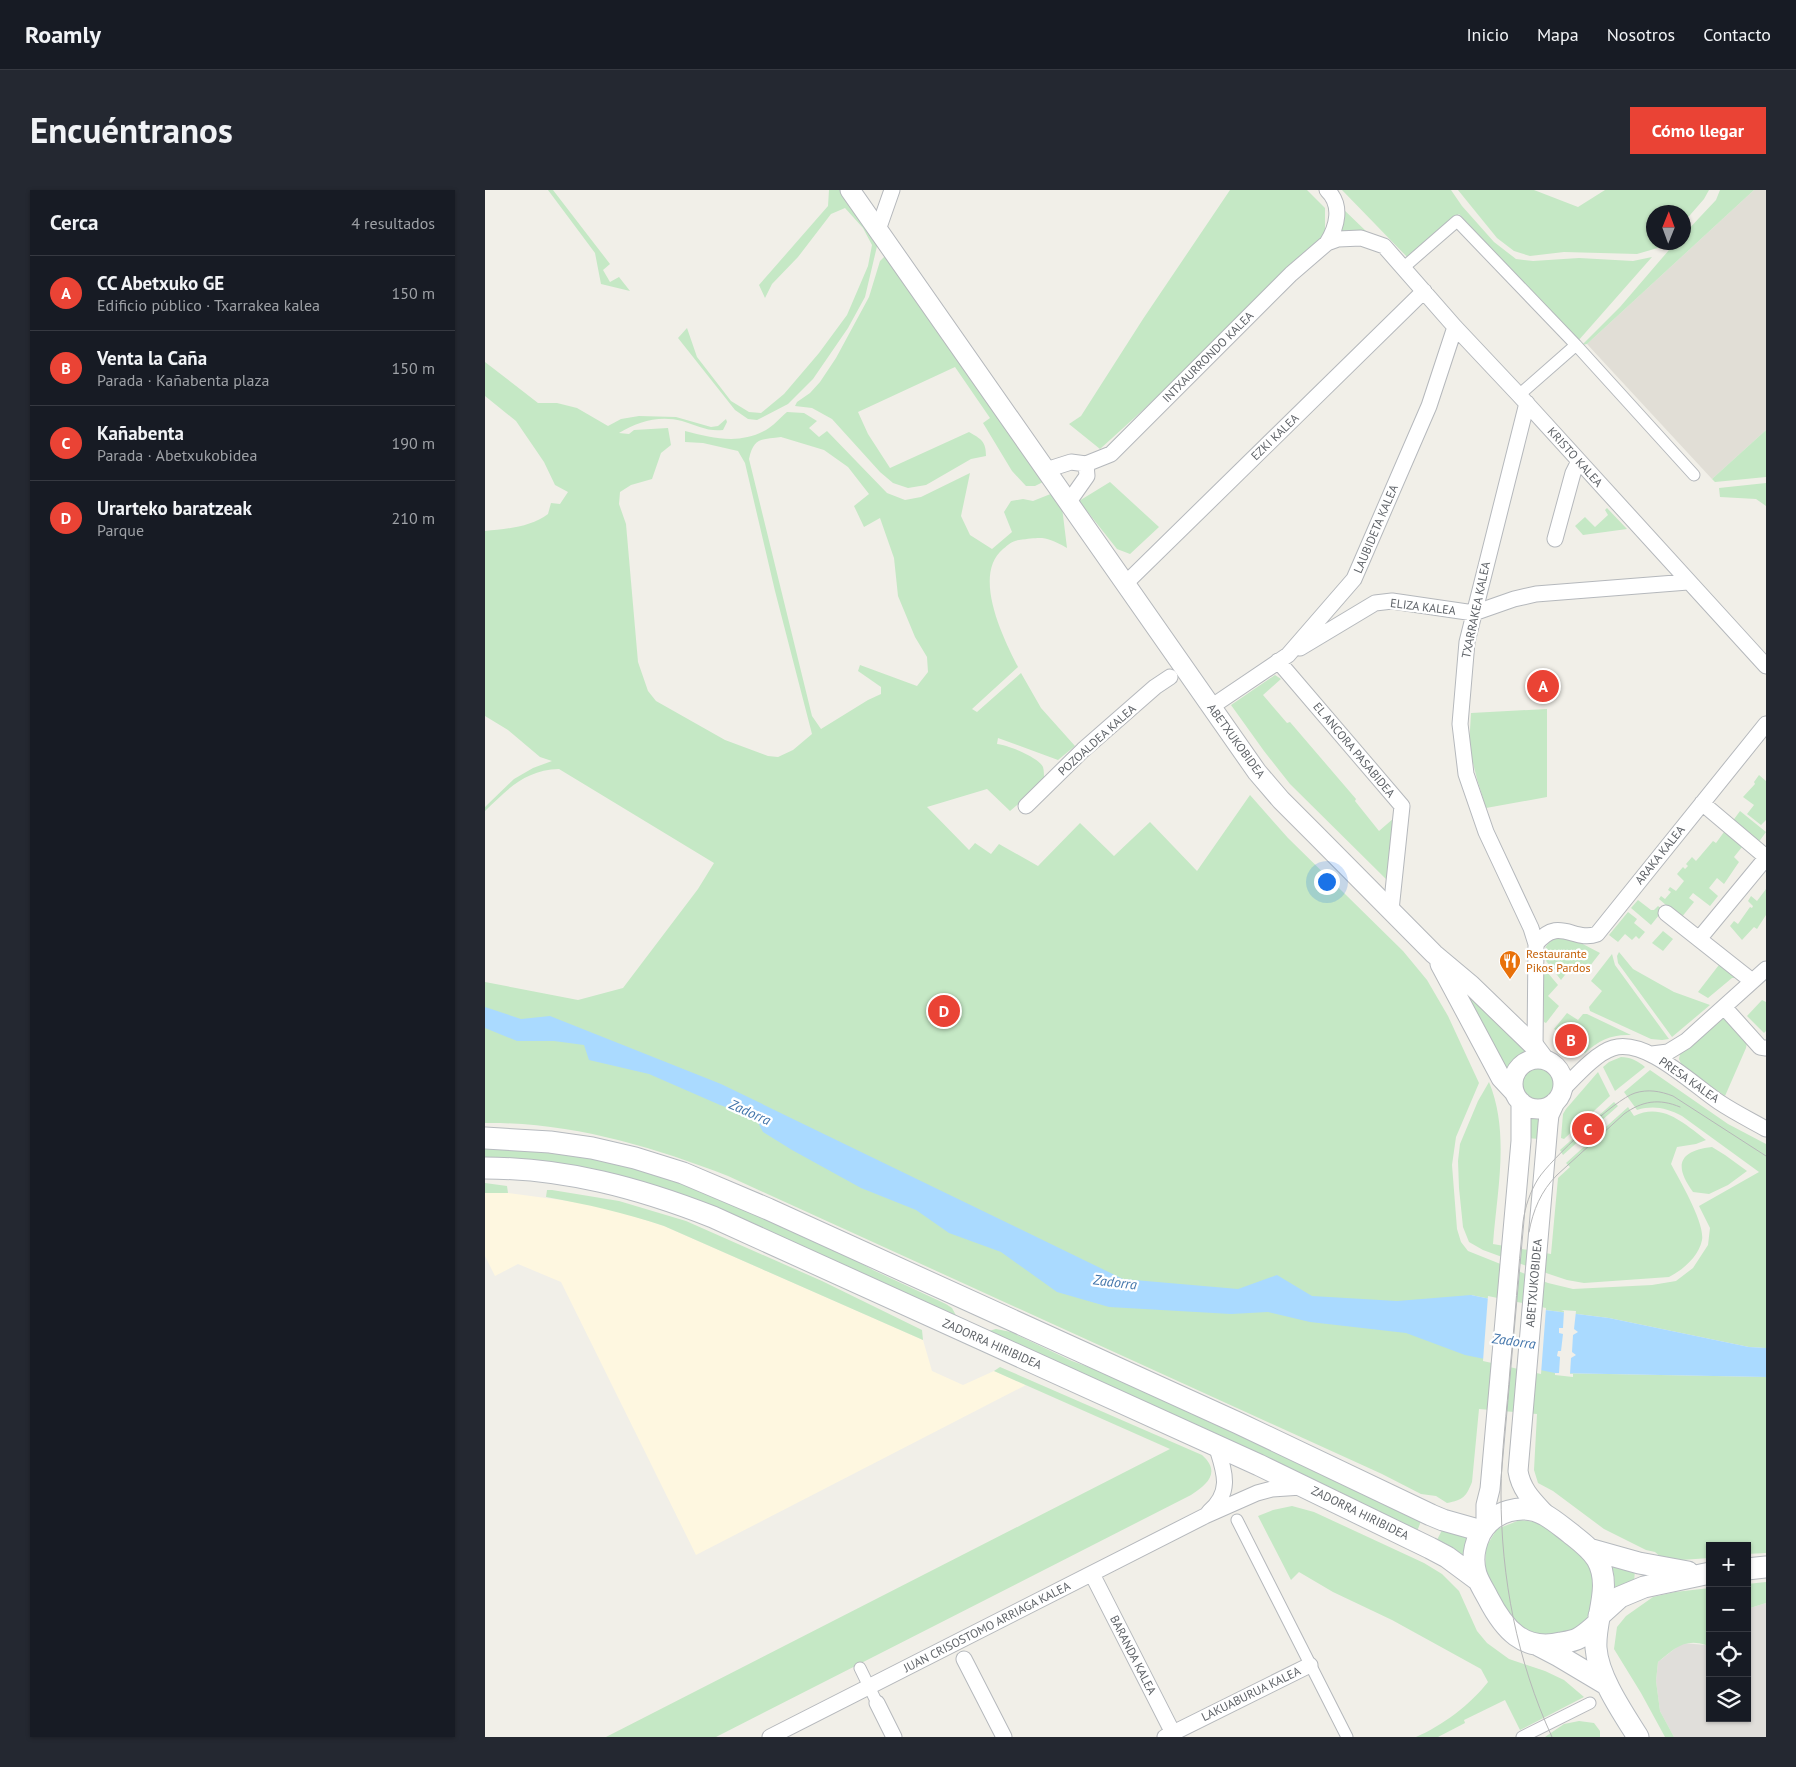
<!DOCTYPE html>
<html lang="es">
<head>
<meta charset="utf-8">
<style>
  :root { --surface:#171b24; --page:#242831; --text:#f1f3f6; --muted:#9ea1a6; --line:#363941; --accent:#ea4335 }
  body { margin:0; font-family:"PT Sans",sans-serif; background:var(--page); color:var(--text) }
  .controls { position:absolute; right:15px; bottom:15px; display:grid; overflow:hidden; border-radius:0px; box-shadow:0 1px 4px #0004 }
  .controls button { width:45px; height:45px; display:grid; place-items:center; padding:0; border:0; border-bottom:1px solid var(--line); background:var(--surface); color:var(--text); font:25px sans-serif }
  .compass { position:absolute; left:1161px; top:15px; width:45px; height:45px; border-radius:50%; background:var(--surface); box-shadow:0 1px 4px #0004; rotate:1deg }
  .you { position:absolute; left:841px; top:691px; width:18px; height:18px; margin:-12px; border:4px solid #fff; border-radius:50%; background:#1a73e8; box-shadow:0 0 0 8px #1a73e833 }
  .badge { display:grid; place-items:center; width:32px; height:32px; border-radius:50%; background:var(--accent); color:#fff; font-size:16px; font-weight:700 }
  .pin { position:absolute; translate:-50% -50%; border:2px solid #fff; box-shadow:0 1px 5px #0006 }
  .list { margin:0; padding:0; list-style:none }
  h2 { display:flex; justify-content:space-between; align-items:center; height:65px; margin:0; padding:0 20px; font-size:21px }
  h2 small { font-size:16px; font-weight:400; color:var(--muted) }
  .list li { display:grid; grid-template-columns:32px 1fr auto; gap:15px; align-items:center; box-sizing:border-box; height:75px; padding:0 20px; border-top:1px solid var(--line) }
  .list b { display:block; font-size:19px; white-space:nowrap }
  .list p { margin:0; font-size:16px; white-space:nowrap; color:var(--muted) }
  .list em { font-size:16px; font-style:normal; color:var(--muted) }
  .icon { flex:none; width:28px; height:28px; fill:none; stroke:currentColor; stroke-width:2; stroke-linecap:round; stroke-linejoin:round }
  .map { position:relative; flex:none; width:1281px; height:1547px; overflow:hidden; border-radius:0px }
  header { display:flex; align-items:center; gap:30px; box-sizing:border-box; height:70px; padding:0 25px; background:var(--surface); border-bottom:1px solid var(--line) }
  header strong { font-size:24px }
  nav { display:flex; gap:28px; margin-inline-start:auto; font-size:18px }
  .intro { display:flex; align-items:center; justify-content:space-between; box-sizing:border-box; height:120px; padding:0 30px }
  h1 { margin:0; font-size:35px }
  .button { padding:12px 22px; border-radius:0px; background:var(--accent); color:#fff; font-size:18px; font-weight:700 }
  main { display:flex; gap:30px; padding:0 30px }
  aside { flex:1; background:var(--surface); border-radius:0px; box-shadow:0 1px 4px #0004 }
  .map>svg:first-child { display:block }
  .commercial { fill:#fef7e0 }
  .industrial { fill:#e0deda }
  .education { fill:#e1ded6 }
  .green { fill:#c5e8c5; fill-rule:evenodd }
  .water { fill:#aadaff }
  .pier { fill:#f1efe8 }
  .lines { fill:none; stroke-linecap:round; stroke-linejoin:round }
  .pedestrian-casing { stroke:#b5b8bc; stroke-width:13 }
  .minor-casing { stroke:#b5b8bc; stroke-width:17 }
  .tertiary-casing { stroke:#b5b8bc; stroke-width:21 }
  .secondary-casing { stroke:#b6babf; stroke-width:23 }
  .pedestrian { stroke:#fff; stroke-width:11 }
  .minor { stroke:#fff; stroke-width:15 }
  .tertiary { stroke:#fff; stroke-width:19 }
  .secondary { stroke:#fff; stroke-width:21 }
  .tram { stroke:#b6b7b8; stroke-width:1 }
  .labels { text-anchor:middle; stroke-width:4.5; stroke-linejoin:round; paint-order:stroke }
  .street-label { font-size:12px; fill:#5f6368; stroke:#fff }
  .food-label { font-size:12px; fill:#c56008; stroke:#fff; text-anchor:start }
  .water-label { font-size:14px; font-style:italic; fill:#4174aa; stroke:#fff }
</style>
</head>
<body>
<header>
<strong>Roamly</strong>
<nav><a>Inicio</a><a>Mapa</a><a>Nosotros</a><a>Contacto</a></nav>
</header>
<div class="intro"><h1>Encuéntranos</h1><a class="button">Cómo llegar</a></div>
<main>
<aside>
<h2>Cerca<small>4 resultados</small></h2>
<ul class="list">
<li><span class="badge">A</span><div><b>CC Abetxuko GE</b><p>Edificio público · Txarrakea kalea</p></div><em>150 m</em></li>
<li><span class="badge">B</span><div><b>Venta la Caña</b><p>Parada · Kañabenta plaza</p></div><em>150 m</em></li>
<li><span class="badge">C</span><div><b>Kañabenta</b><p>Parada · Abetxukobidea</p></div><em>190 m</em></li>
<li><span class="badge">D</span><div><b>Urarteko baratzeak</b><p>Parque</p></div><em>210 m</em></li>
</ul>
</aside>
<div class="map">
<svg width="1281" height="1547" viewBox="0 0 1281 1547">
  <rect width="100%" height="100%" fill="#f1efe8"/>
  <path class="commercial" d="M0,1003h23l83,11 39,11 34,11 259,114 9,31 31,14 31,-14 32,14 -330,170 -135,-273 -43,-18 -23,12 -10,-20z"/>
  <path class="industrial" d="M1281,1413v134h-92l-14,-26 -4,-30 2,-19 24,-19 24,2 4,-1v74h37v-109z"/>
  <path class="education" d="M1269,0h12v240l-54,49 -125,-135z"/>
  <path class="green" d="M63,0h5l57,74 -7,6 7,12 9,-5 11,14 -29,-7 -6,-31z
    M344,0h13l36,52 -13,55 -17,31 -35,51 -25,25 -31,16 -9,-1 -13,-9 -57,-72 9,-10 10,29 34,44 18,11 12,1 23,-19 35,-41 28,-38 21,-49 4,-21 -9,-17 -18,-20 -14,6 -33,43 -26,27 -7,14 -6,-13 69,-79z
    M745,0h77l18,18v26l-182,176 -43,39 -31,-25 12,-8 62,-97z
    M857,0h109l11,16 32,36 22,17 17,2 46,-3 54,3 19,-4 -74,84 -119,-127 -50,45z
    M973,0h76l44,17 27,-17h104l-5,9 -20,23 -1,-10h-30v30l12,1 -4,4 -24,7 -73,-2 -34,4 -16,-5 -17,-13z
    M1235,0h34l-167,154 -5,1 38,-38 55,-64 8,-1 1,-8 32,-34z
    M856,17l27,26h-31z
    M401,65l159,226 -10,5h-9l-14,-15 -29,-48 7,-5 -35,-51 -97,45 10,22 22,34 79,-36c12,7 17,9 17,24l-15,3 -45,26 -18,3 -15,-5 -13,-11 -48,-53 -20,-11 -17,-2 2,-4 13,-9 10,-11 16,-24 33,-61 11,-36z
    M0,172l53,41h19l20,5 31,18 13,-7 18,-3 37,1 35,10 7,-1 8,-7 1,3 -4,8c-15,2 -27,-5 -41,-9 -22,-6 -44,0 -63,12l10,1 5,-4 34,-2 3,17 -10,8 -9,26 -21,6 -11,7 -1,12 7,20 12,138 10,29 8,10 69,39 43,16 10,1 15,-7 19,-16 -37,-143 -30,-128 -7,-12 -35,-8 -18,-1v-11c28,7 54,14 81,-1 7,-4 14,-12 21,-18l17,1 13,8 -8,7 10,9 8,-6 60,62 18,7 16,-3 49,-24 -9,43 9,19 22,14 20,-17 -8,-20 7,-11 12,-2 10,2 20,-8 9,14 5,41c-22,-12 -23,-11 -48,-8 -7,1 -10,4 -16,9 -31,26 0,89 15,118l-46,42 5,3 44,-39 20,35 34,38 -17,14 -60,-22 -1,6c11,1 41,13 46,23 1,3 1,9 1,12l-10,12 -24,20 -23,-22 -60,18 42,43 6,-7 16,11 8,-10 39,22 42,-43 34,33 36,-34 47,49 53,-76 38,43 115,113 24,29 21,36 31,67 -23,54 -4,28 5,64 4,13 7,9 80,32 25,6 79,-4 24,-4 17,-13 15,-23 2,-17 -11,-22 60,-34 -77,-56c-16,-8 -28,-11 -45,-6l-13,-18 26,-22 78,54 38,20v204l-17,-1 -140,-29 -64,-8 -74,-15 84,78 211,4v176l-19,1v-8h-37v12l-29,2 -19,-2 -7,-6 -9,-2 -42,-21 -51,-38 -15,-8 -4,-13 3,-56 -58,-5 -7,73c-6,15 -9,18 -25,21l-11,-7 -15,-2 -39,-20 -654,-298c-78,-30 -158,-54 -243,-53v-141l93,18 45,-12 75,-99 16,-26 -155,-94c-34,1 -51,20 -74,42v-4l29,-28 19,-11 19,-7 -12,-4 -32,-27 -23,-14v-185c21,-2 46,-4 63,-17l3,-11 9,1 8,-12 -13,-7 -11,-23 -28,-41 -31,-25zM296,247l43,13 24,17 21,27 -15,12 10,21 16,-9 14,40 4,38 17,41 12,20 1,15 -11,14 -57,-21 -2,6 23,16v7l-13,6 -47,29 -9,-13 -63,-257c5,-22 12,-19 32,-22z
    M1281,240v47l-51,5 -3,-3z
    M625,292l49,45 -29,27 -13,-5 -38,-48z
    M1281,293v23l-10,-7 -36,-2 -1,-9z
    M1122,318l20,21 -44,6 -8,-9 10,-9 10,10 13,-12 -3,-5z
    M790,485l6,4 -18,16 24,28 3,-1 66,77 -1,2 24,30 15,-13 -5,64 -99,-98 -26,-33 -33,-46z
    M1062,519v88l-61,11 -9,-29 -8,-32 2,-34z
    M1274,585l7,6v39l-5,5 -14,-11 7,-9 -11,-8 12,-13 -1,-2z
    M1255,621l26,21 -8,11 -26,-21z
    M1239,642l18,15 -8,10 5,5 -15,22 -7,-6 -8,10 9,8 -8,10 -17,-13 -4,5 5,4 -13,16 -22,-19 2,-3 4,3 6,-7 -3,-2 2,-3 6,4 8,-10 -7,-7 6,-7 2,2 3,-3 -2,-2 6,-7 4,4 17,-20 3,2z
    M1281,699v26l-9,14 -3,-2 -12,13 -12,-14 4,-5 4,3 12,-17 2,1 1,-2 -5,-5 3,-5 6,5z
    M1153,710l13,10h3l4,-4 5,4 -12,15 -20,-17z
    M1143,722l9,7 -3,4 11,9 -6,7 -3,-3 -4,4 -7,-6 -7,8 -9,-7z
    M1178,741l10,8 -10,12 -11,-8z
    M1075,747l19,5 21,11 -17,22 -11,-9 -11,14 -18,-23c1,-11 6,-17 17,-20z
    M1134,762l14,17 41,23 36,13 -38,32 -54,-74 -1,-7z
    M1127,764l3,11 54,74 -7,1 -11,-1 -61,-28 -1,-4 13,-16 -11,-10z
    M1237,771l17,17h-7l-24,20 -10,-6z
    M1057,776l16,19 -10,11 11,10 -13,17 -2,-1z
    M988,803l54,57c-2,4 -17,21 -21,23l-42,-75z
    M1277,810l4,2v29l-2,2 -17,-17z
    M1082,823l11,7 5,-6h4l44,21c-19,-1 -32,5 -46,18l-11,-8 2,-3 -9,-7 -2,2 -11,-8z
    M1238,826l25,21 -2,11 -21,48 -43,-30 -3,-7 1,-5z
    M1136,867c9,0 17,4 24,10l-30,24 -12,-24 6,-5z
    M1036 894a17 17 0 1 1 34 0a17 17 0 1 1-34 0Z
    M1113,882l12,24 -46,43 -3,-1 2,-24 3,-5z
    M1004,892c21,51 8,108 4,162l58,10 7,-76 12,-11 -4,-4 62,-56 6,9c28,-14 50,7 72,24l-10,4 -19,3 -6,17c9,17 34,59 31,76 -3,16 -19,30 -33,37l-85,6 -17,-3 -18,-6 -66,-24 -14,-8 -6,-15 -4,-39 -1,-27 2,-17 18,-43z
    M1129,912l4,4 -55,49 -3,-5z
    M1045,925l12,1 -3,23 -12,-1z
    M0,955h31l144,26 188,85 25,14 73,34 6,4 6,11 -248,-111 -225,-45z
    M1227,957l13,8 22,16 -19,14 -19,9 -16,-2c-19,-26 -15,-41 19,-45z
    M0,993l22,3 1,7h-23z
    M62,1000h5l67,11 67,20 136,60 100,49 1,10 -259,-114c-39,-13 -78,-22 -118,-29z
    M511,1139l15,3 61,29 87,32 264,123 -7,18 -431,-202z
    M515,1177l202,88c19,17 6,29 -11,40l-475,242h-110l564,-288 -176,-78z
    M807,1316l22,6 110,51 18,11 17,17 18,40 10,12 22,16 36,12 19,9 20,17 -64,33 -15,-30 -41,20 1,3 -27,14h-22c26,-11 55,-33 72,-55l-7,-13 -89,-49 -59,-28 -34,-20 -8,8 -33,-64 15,-6z
    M1035,1330l15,2 15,8 31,24 7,8 7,17 -3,28 -7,15 -15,9 -32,5 -19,-9 -9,-11 -25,-44 1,-25 11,-18z
    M959,1336l26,8 -6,26 -29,-16z
    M1126,1370l24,8 -1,16 -19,10 -1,-19z
    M1281,1392v21l-19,6v-25z
    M1225,1398v56l-4,1c-22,-7 -32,4 -48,17l-2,19 4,30 14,26h-9l-24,-44 -27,-44 3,-22 9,-11 27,-19 22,-5z
    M1094,1531l15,2 6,8v6h-55l19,-13z"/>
  <path class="water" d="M0,817l36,12 29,-3 171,68 402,195 115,10 39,-14 35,21 85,5 74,-6 74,15 64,8 140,29 17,1v29l-211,-4 -90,-18 -59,-22 -96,-11 -42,-10 -37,2 -122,-7 -52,-15 -56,-40 -52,-19 -33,-23 -55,-22 -69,-38 -29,-18 -8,-15 -35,-12 -71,-31 -60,-14 -5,-15 -30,-4h-37l-32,-13z"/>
  <path class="pier" d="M1003,1106l58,12 -5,66 -58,-13z
    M1076,1120l15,1 -2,18 4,3 -5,3 -1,17 4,3 -5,3 -1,16h3v3l-18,-2v-2h4l1,-16 -3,-1 1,-5h3l2,-17 -4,-1v-5h4l1,-17z"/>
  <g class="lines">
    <g class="pedestrian-casing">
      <path id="pedestrian" d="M918,78l54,-47 119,124 118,130
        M1034,205l57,-50
        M752,1330l110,217
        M375,1478l17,35
        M1037,1547l68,-34"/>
    </g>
    <g class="minor-casing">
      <path id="minor" d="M393,40l14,-40
        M842,53c10,-16 16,-38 0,-53
        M1042,213l-60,239 -7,82 6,50 20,58 45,96 5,16 -1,103
        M561,280l25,-8 15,2 25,-10 180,-180 36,-31 11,-4 23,-1 23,8 71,81 64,68 247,271
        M583,313l19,-27 -1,-12
        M1070,349l18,-66 6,-12
        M641,393l298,-292
        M815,458l75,-45 17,-2 82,12 40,-14 22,-5 152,-12
        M793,471l124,145 -11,104
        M726,517l77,-52 66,-76 75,-173 26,-79
        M1217,613l64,54
        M541,616l57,-56 72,-63 15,-10
        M1181,723l86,68
        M1214,749l67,-81
        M1051,754c23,-29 38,-1 61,-10l169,-210
        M1239,817l36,40 6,1
        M1167,864l16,-2 18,-11 80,-72
        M1078,899c12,-12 33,-36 50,-41 33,-10 79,36 106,54 15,10 31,18 47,27
        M724,1322c24,-21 15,-41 7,-67
        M607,1384l83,163
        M479,1469l40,78
        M392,1513l17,34
        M285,1547l435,-221 52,-23 15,-4 30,-2
        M680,1547l145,-72"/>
    </g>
    <g class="tertiary-casing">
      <path id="tertiary" d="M365,0l407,582 24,28 34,34 119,120 37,31 64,62 9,12
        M955,774l61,114 13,14
        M1028 894a25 25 0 1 1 50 0a25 25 0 1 1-50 0Z
        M1061,1325c-13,-14 -25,-25 -28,-44l30,-347 1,-9 6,-13
        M1001,1335v-20l4,-16 31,-348v-39"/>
    </g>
    <g class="secondary-casing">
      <path id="secondary" d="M0,948l65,4 42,6 43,10 48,15 85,36 470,214 193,92 12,5 39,11
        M0,978c80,0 154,20 228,49l546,248 171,83 17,9 31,23
        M1104,1359l50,14 49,9
        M1262,1379l19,-2
        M1114,1426l21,-19 24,-10 66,-14
        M1112,1434c-6,5 -11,10 -18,14 -5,3 -12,4 -18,5 -38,9 -57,-14 -73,-45 -4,-8 -9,-15 -12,-24 -4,-13 -2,-27 4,-40 12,-23 43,-32 65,-19 9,5 17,12 25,18 10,8 20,15 27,26 16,28 -3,60 -1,89 2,29 27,65 42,89
        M1051,1454l23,12 47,28"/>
    </g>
    <use href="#pedestrian" class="pedestrian"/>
    <use href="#minor" class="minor"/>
    <use href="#tertiary" class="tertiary"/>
    <use href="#secondary" class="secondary"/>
    <path class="tram" d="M1044,1042c4,-22 12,-41 28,-57l67,-61c18,-13 35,-16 56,-7
      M1067,1547c-35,-76 -51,-159 -51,-243 0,-41 6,-83 9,-125 5,-49 8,-98 13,-147 2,-15 7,-30 15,-43 12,-19 77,-80 97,-86 13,-4 25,-2 38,3l93,60"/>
  </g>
  <defs>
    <g id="restaurant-pin" transform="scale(1.125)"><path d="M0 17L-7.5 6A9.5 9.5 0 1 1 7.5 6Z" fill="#e8710a" stroke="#fff"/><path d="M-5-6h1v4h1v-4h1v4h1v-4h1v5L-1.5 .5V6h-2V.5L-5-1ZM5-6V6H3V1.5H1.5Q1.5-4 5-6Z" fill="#fff"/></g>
  </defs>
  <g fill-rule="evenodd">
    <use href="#restaurant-pin" x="1025" y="771"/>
  </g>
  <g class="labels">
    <g class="street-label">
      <text transform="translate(723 167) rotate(-45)" y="4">INTXAURRONDO KALEA</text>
      <text transform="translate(790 247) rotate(-44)" y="4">EZKI KALEA</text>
      <text transform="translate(1090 267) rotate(48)" y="4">KRISTO KALEA</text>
      <text transform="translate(891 339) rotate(-67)" y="4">LAUBIDETA KALEA</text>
      <text transform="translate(938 417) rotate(7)" y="4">ELIZA KALEA</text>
      <text transform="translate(991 420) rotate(-78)" y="4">TXARRAKEA KALEA</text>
      <text transform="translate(612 550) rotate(-42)" y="4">POZOALDEA KALEA</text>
      <text transform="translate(751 551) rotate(54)" y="4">ABETXUKOBIDEA</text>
      <text transform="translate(869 560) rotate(50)" y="4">EL ANCORA PASABIDEA</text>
      <text transform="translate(1175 665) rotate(-51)" y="4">ARAKA KALEA</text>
      <text transform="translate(1204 890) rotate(35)" y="4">PRESA KALEA</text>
      <text transform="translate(1049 1093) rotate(-85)" y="4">ABETXUKOBIDEA</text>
      <text transform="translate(507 1154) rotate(24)" y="4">ZADORRA HIRIBIDEA</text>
      <text transform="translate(875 1323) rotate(26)" y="4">ZADORRA HIRIBIDEA</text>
      <text transform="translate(502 1437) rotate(-27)" y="4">JUAN CRISOSTOMO ARRIAGA KALEA</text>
      <text transform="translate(648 1465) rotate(63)" y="4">BARANDA KALEA</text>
      <text transform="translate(766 1504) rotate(-26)" y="4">LAKUABURUA KALEA</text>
    </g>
    <g class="food-label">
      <text x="1041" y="768">Restaurante<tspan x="1041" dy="14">Pikos Pardos</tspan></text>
    </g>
    <g class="water-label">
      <text transform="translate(265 922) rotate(24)" y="5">Zadorra</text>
      <text transform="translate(630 1092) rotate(7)" y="5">Zadorra</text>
      <text transform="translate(1029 1151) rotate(8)" y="5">Zadorra</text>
    </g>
  </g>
</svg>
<div class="controls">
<button>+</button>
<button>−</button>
<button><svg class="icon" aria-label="locate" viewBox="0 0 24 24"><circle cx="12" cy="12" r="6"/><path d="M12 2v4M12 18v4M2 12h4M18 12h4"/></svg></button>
<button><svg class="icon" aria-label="layers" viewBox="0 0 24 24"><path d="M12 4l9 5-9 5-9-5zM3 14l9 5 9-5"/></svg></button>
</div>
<svg class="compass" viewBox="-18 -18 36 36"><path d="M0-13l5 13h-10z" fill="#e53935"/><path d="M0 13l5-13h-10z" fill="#9ea1a6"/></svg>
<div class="you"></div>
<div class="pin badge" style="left:1058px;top:496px">A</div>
<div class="pin badge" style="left:1086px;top:850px">B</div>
<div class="pin badge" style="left:1103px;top:939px">C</div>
<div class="pin badge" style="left:459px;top:821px">D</div>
</div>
</main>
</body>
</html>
